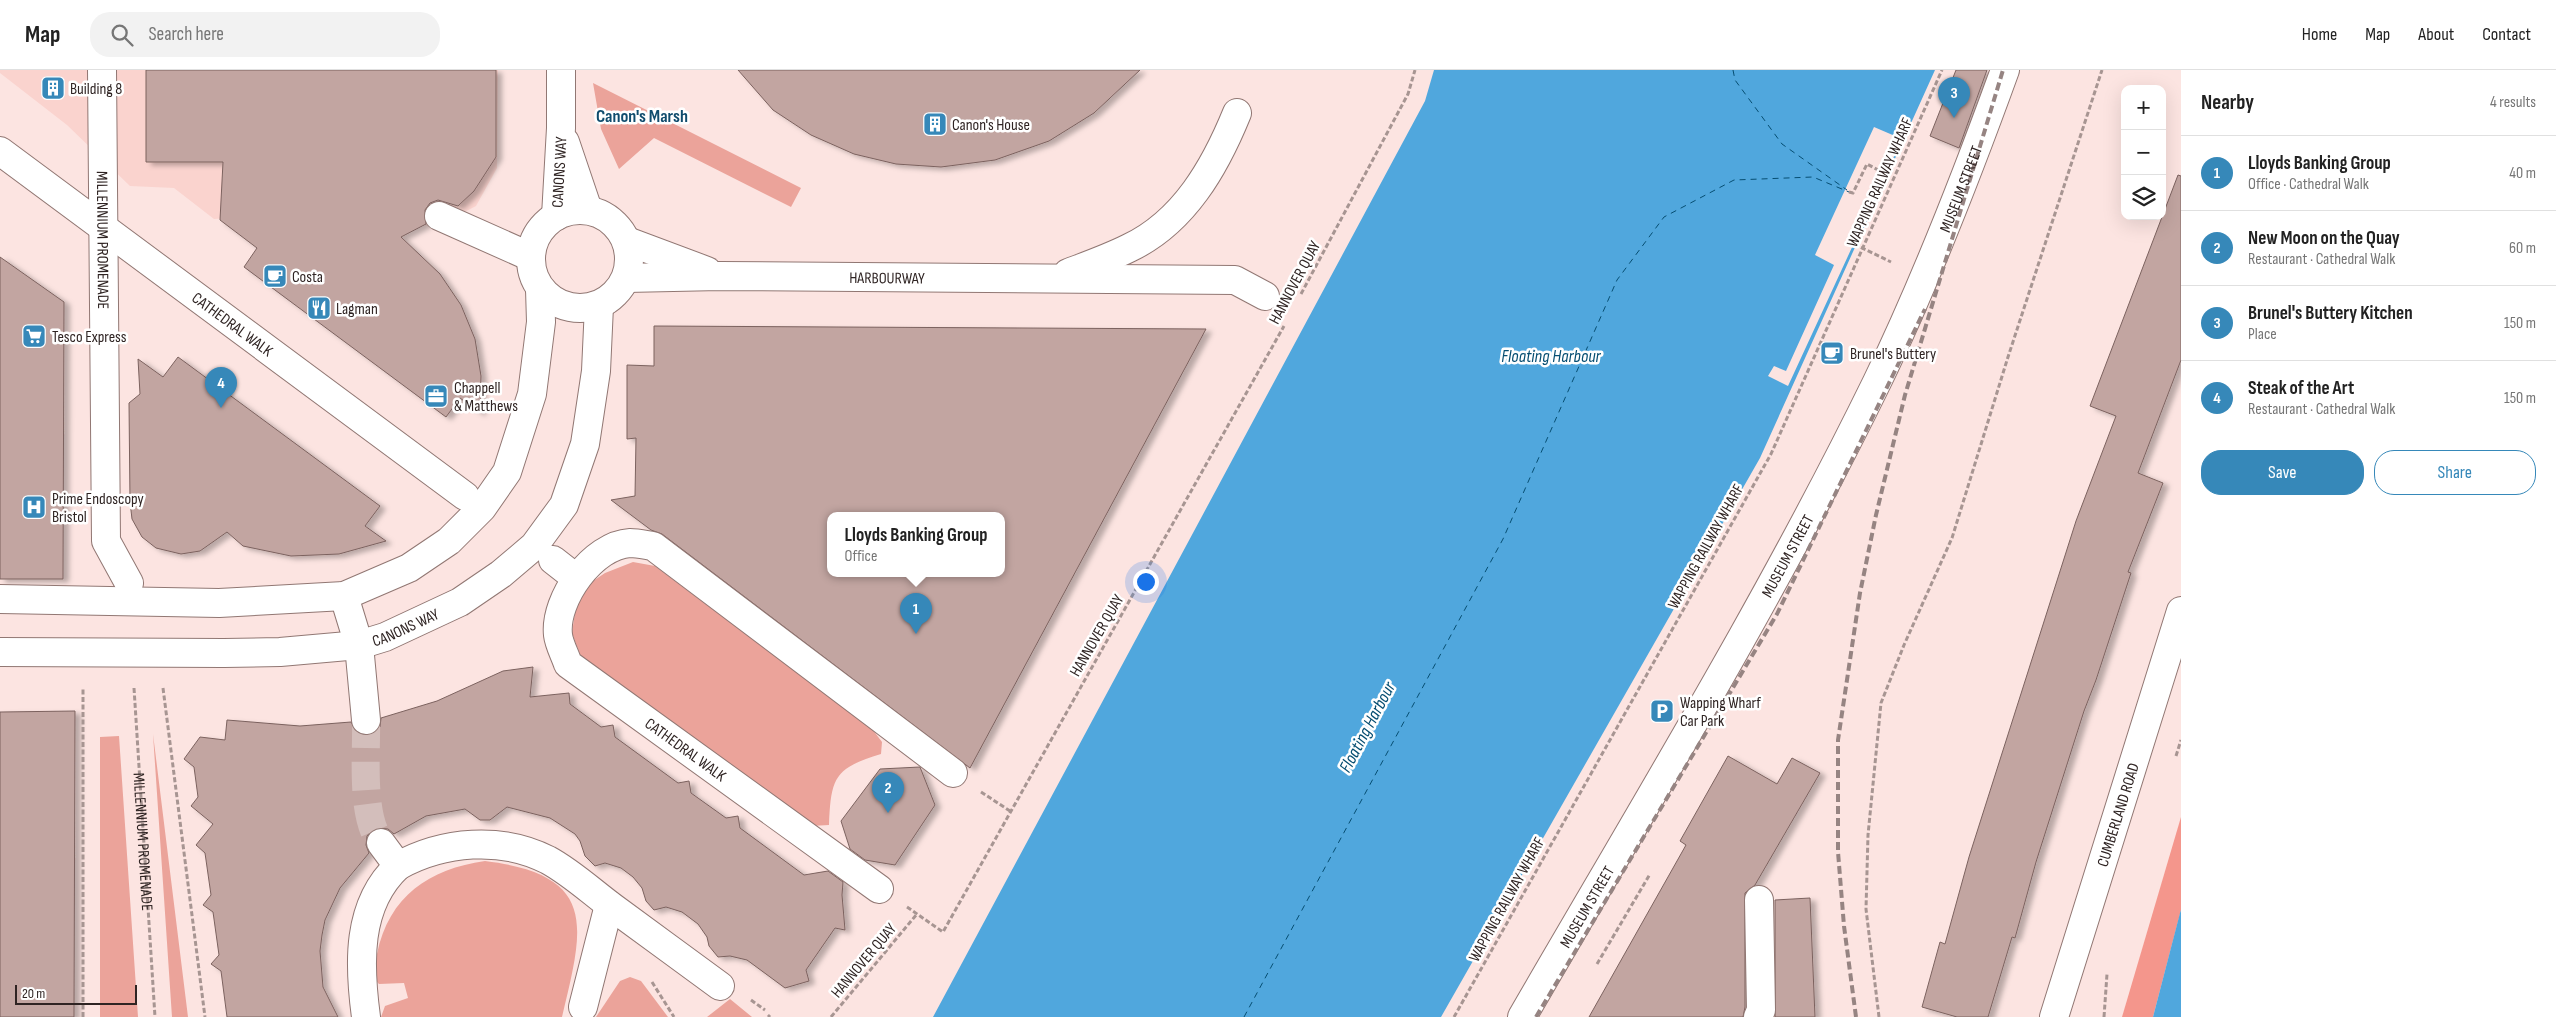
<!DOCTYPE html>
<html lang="en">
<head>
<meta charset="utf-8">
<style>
  :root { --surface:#fff; --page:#f2f2f2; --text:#222; --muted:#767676; --line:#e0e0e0; --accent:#3688b9 }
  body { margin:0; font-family:"Sofia Sans Condensed",sans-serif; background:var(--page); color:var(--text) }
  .controls { position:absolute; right:15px; top:15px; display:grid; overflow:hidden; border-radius:10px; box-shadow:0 5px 20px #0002 }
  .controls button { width:45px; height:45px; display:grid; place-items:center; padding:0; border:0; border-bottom:1px solid var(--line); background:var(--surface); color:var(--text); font:25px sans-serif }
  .scale { position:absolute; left:15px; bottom:12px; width:122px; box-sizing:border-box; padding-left:5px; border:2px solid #2f2423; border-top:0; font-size:14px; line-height:18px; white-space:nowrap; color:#2f2423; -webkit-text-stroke:4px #fff; paint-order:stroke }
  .you { position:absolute; left:1145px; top:511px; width:18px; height:18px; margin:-12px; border:4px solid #fff; border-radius:50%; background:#1a73e8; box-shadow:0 0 0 8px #1a73e833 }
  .badge { display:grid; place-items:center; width:32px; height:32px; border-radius:50%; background:var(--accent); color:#fff; font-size:16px; font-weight:700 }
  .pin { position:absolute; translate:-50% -41px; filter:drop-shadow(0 1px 2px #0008) }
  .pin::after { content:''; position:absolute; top:26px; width:18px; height:15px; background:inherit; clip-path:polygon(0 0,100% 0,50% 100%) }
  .popup { position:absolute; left:827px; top:442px; width:178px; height:65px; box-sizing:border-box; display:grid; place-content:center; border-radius:10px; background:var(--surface); filter:drop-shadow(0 1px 4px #0005); font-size:16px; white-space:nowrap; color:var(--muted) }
  .popup b { font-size:19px; color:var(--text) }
  .popup::after { content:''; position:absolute; left:50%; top:100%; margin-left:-10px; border:10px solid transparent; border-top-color:var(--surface) }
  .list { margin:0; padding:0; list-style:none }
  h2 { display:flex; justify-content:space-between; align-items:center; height:65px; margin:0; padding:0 20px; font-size:21px }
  h2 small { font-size:16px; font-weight:400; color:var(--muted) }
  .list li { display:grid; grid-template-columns:32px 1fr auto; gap:15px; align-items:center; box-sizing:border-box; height:75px; padding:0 20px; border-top:1px solid var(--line) }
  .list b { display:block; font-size:19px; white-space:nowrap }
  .list p { margin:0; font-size:16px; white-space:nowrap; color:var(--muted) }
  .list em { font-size:16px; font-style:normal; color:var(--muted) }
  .actions { display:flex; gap:10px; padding:15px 20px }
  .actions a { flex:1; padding:11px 0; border:1px solid var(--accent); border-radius:20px; text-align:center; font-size:18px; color:var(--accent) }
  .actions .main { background:var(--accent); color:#fff }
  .icon { flex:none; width:28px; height:28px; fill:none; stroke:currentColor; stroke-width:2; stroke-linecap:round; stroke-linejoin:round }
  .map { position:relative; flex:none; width:2181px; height:947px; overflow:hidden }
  header { display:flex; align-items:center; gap:30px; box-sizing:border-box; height:70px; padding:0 25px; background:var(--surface); border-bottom:1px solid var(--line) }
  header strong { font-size:24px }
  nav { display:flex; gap:28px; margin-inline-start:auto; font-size:18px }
  .search { width:350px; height:45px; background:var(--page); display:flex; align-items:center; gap:12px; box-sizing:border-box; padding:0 18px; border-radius:20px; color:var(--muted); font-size:19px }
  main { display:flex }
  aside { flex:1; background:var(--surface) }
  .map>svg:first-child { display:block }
  .built { fill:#fad3ce }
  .green { fill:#eba39a }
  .forest { fill:#f4968c }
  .water { fill:#50a7dd }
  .pier { fill:#fce4e1 }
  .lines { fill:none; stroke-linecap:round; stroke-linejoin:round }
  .ferry { stroke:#064e72; stroke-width:1; stroke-dasharray:6 5; stroke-linecap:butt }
  .building { fill:#c2a5a1; stroke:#7c625f; fill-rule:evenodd; filter:url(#shadow) }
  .minor-tunnel { stroke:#d3bebb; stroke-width:28; stroke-dasharray:28 14; stroke-linecap:butt }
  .minor-casing { stroke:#917773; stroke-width:30 }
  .path { stroke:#a79592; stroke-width:3; stroke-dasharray:5 2.5; stroke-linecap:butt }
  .minor { stroke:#fff; stroke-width:28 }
  .rail { stroke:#968482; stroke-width:4; stroke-dasharray:8 4; stroke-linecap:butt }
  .labels { text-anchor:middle; stroke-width:5; stroke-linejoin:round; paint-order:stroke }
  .poi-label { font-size:16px; fill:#2f2423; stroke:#fff; text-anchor:start }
  .street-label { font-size:16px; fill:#2f2423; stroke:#fff }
  .neighbourhood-label { font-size:18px; font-weight:bold; fill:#104c6d; stroke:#fff }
  .water-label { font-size:18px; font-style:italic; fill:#064e72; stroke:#fff }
</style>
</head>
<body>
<header>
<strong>Map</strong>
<div class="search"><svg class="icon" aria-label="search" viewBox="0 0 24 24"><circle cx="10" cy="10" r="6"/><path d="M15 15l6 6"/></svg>Search here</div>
<nav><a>Home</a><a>Map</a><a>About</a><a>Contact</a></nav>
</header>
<main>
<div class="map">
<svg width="2181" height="947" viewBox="0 0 2181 947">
  <defs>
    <filter id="shadow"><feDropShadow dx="5.5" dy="3" stdDeviation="2.5" flood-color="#0004"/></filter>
  </defs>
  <rect width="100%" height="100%" fill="#fce4e1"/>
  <path class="built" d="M0,0h498l-1,98 -21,38 -38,20 -183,-10 -41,3 -40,-31 -44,-2 -63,-61 -67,-52z"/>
  <path class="green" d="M593,13l208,105 -10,19 -137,-69 -35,31 -18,-40z
    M633,492l22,4 218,164 9,12 -1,12c-47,14 -50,24 -52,71l-18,1 -15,-9 -216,-162 -8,-22 3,-21 9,-25 21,-14z
    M153,664l35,283h-16z
    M119,666l19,281h-38v-280z
    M485,791c115,14 98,67 77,156h-181l4,-11 23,-8 -4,-15 -25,1c-7,-7 -4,-21 -2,-30 12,-58 52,-85 108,-93z
    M630,907l11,4 27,36h-72l24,-36z
    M730,929l22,18h-45z"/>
  <path class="forest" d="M2181,747v93l-28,107h-31z"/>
  <path class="water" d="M1434,0h501l-175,388 -319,559h-508l492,-916z
    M2181,840v107h-28l27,-104z"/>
  <path class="pier" d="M1874,57l28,12 -114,247 -20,-10 6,-10 12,5 48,-106 -19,-10z"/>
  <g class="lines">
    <path class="ferry" d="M1733,0l2,10 47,64 65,46
      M1244,947l259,-478 114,-259 47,-63 70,-37 79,-3 36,15"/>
  </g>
  <path class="building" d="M146,0h350v87l-22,34 -16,15 -20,-6 -8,3 -5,7 1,14 -25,13 39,37 21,31 14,34 6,37 -1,37 -20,-15 -14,19 -202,-150 13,-19 -37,-28 3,-58h-77z
    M738,0h402l-46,43 -45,28 -54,19 -54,7 -45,-3 -42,-10 -43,-19 -38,-25z
    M1956,0h31l-28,78 -29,-12z
    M2178,105l3,1v184l-43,113 25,10 -35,89 3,1 -35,107 -12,31 -48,151 -21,76 -3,-1 -24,80h-31l-35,-10 18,-65 5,2 24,-87 107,-336 40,-105 -26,-10z
    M0,187l64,45 -1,277h-63z
    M654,256l552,3 -236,439 -308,-234 -11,-4 -40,-30 24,-4 1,-58 -9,1v-74l27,1zM831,445h170v58h-170z
    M178,287l202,149 -15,20 21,15 -47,13 -48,2 -48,-10 -16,-14 -27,19 -19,3 -25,-6 -14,-11 -10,-18 -2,-17 -1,-99 11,-9 -2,-35 25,18z
    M533,597l-3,30 39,-4 1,11 31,23 12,-2 2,12 63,46 11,-2 2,12 35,25 12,-2 2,12 64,47 24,-4 15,11 -1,13 3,35 -10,-2 -29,42 3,11 -24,7 -38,-28 -17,-4 -12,1 -9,-11 -2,-9 -9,-13 -16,-12 -16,-5 -12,3 -8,-9 -4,-13 -9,-11 -12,-9 -16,-5 -10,3 -10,-10 -5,-15 -5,-7 -25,-16 -43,-11 -17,13h-10l-15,-11 -39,7 -32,18 -6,-5 -9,-1 -7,2 -5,6 -1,9 3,8 -29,35 -15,32 -3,15 -2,16 3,36 15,30h-111l-6,-46 -10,-7 8,-9 -6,-43 -10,-7 8,-10 -6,-42 -9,-8 17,-21 -22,-18 7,-9 -4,-30 -10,-8 16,-22 25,3 2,-20 73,6 51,-4 8,12 9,1 7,-3 5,-5 1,-9 56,-17 66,-30z
    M75,641l-1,306h-74v-305z
    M1728,686l49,28 15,-26 28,15 -65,112 -10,8v114l-2,10h-154l97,-172 -6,-4z
    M920,697l15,38 -40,60 -30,-5 -15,-11 -9,-28 39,-52z
    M1810,828l5,119h-40v-117z"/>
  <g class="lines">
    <path class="minor-tunnel" d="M366,650c1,34 -6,96 15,123"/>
    <g class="minor-casing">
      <g id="minor">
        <path id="s2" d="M102,0l4,471 23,42"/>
        <path d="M565,72l23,68"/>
        <path id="s3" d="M0,81l465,345"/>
        <circle cx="580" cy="189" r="49"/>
        <path d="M439,146l92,41"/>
        <path id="s4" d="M556,146l5,-88v-58"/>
        <path d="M627,171l80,30"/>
        <path d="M1068,203c21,-8 41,-15 61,-25 55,-26 86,-81 108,-135"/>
        <path id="s5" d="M626,208l94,-2 515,4 30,16"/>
        <path d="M553,490l23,18"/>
        <path d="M344,526l15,49 7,75"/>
        <path d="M0,529l219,4 125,-7 65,-28 40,-27 33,-33 25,-36 25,-78 9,-72 -1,-33"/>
        <path id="s6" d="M0,582l224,1 56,-1 79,-7 26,-8 75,-35 41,-28 33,-28 30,-41 21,-61 11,-73 3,-65"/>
        <path d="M398,796c45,-25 103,-30 150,-6 24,13 45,33 67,49 35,26 70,51 105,77"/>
        <path d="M879,819l-311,-225c-3,-9 -9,-20 -10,-29 -4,-36 35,-90 72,-92 8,0 16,2 23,3l300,227"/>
        <path d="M583,937l26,-102"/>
        <path d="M366,947c-7,-52 -10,-112 32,-151l-17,-23"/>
        <path id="s7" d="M1522,947c121,-209 249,-418 355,-635 49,-101 90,-207 128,-312"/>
        <path d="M1758,947l3,-7 -2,-110"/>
        <path id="s8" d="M2054,947l127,-406"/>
      </g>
    </g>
    <g class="path">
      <path d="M1849,122l4,1 14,-29 13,7 -32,70 43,21"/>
      <path d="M1301,224l107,-200 7,-24"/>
      <path id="s1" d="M134,618l21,329"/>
      <path d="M163,618l42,329"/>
      <path d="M2176,686l5,-16"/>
      <path d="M981,722l29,19"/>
      <path d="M907,837l36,25 341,-606"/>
      <path d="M1597,894l53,-90"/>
      <path d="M652,912l22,35"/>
      <path d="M751,930l14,10"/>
      <path d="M83,947v-329"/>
      <path d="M768,947l2,-2"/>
      <path d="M831,947l86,-103"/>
      <path d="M1454,947l317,-563 171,-384"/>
      <path d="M1879,947l-13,-108 2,-74 13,-132 23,-58 48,-107 56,-181 94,-287"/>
      <path d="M2104,947l3,-43"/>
    </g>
    <use href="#minor" class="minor"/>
    <path class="rail" d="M1536,947l241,-403 148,-305
      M1856,947l-12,-91 -6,-74v-112l22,-147 16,-78 29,-120 98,-325"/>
  </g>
  <defs>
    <g id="building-square" transform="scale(1.25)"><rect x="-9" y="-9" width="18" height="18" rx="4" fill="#3688b9" stroke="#fff"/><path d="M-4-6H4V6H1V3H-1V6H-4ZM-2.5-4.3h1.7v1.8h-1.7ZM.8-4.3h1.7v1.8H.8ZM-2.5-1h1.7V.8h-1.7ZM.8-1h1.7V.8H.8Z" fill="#fff"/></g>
    <g id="cafe-square" transform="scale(1.25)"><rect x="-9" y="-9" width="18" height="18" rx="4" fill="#3688b9" stroke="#fff"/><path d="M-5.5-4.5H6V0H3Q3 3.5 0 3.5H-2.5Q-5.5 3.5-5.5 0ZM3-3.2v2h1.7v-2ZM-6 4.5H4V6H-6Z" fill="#fff"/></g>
    <g id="restaurant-square" transform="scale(1.25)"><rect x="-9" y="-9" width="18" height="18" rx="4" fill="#3688b9" stroke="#fff"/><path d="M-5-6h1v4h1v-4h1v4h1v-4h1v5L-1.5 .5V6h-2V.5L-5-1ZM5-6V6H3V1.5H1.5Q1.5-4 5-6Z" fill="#fff"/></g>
    <g id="supermarket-square" transform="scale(1.25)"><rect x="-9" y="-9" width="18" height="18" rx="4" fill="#3688b9" stroke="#fff"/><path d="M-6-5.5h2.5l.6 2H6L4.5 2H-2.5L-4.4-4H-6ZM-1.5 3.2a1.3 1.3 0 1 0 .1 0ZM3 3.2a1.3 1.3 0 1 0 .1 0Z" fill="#fff"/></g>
    <g id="office-square" transform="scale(1.25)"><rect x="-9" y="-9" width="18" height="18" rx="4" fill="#3688b9" stroke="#fff"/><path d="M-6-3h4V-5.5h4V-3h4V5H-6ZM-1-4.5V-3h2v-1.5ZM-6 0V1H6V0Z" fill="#fff"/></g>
    <g id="hospital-square" transform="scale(1.25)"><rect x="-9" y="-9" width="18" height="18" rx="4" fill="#3688b9" stroke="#fff"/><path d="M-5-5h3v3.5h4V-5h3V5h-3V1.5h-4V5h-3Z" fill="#fff"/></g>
    <g id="parking-square" transform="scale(1.25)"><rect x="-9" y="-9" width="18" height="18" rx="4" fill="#3688b9" stroke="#fff"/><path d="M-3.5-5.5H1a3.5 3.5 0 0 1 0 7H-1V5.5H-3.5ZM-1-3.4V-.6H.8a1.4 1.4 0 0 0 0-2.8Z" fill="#fff"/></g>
  </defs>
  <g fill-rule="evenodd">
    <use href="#building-square" x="53" y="18"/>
    <use href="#building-square" x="935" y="54"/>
    <use href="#cafe-square" x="275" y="206"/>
    <use href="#restaurant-square" x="319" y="238"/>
    <use href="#supermarket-square" x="34" y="266"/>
    <use href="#cafe-square" x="1832" y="283"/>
    <use href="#office-square" x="436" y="326"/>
    <use href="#hospital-square" x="34" y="437"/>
    <use href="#parking-square" x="1662" y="641"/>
  </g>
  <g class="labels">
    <g class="poi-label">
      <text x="70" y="24">Building 8</text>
      <text x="952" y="60">Canon's House</text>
      <text x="292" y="212">Costa</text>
      <text x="336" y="244">Lagman</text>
      <text x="52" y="272">Tesco Express</text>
      <text x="1850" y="289">Brunel's Buttery</text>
      <text x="454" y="323">Chappell<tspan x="454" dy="18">&amp; Matthews</tspan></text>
      <text x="52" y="434">Prime Endoscopy<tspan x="52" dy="18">Bristol</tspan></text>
      <text x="1680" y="638">Wapping Wharf<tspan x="1680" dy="18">Car Park</tspan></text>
    </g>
    <g class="street-label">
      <text dy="6" stroke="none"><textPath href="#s4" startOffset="44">CANONS WAY</textPath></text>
      <text transform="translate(1879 112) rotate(-66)" y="6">WAPPING RAILWAY WHARF</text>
      <text dy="6" stroke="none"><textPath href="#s7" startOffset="938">MUSEUM STREET</textPath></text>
      <text dy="6" stroke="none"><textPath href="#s2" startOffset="170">MILLENNIUM PROMENADE</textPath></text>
      <text dy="6" stroke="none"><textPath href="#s5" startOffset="261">HARBOURWAY</textPath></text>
      <text transform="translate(1294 212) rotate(-62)" y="6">HANNOVER QUAY</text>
      <text dy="6" stroke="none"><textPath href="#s3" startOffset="290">CATHEDRAL WALK</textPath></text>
      <text transform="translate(1705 476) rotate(-61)" y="6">WAPPING RAILWAY WHARF</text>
      <text dy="6" stroke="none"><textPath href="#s7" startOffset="532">MUSEUM STREET</textPath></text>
      <text dy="6" stroke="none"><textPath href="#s6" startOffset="409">CANONS WAY</textPath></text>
      <text transform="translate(1096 565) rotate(-60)" y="6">HANNOVER QUAY</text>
      <text transform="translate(686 679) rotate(36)" y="6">CATHEDRAL WALK</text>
      <text dy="6" stroke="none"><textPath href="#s8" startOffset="212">CUMBERLAND ROAD</textPath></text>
      <text dy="6" stroke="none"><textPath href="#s1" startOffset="154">MILLENNIUM PROMENADE</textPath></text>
      <text transform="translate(1506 829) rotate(-61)" y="6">WAPPING RAILWAY WHARF</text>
      <text dy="6" stroke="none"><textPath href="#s7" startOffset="128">MUSEUM STREET</textPath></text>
      <text transform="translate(863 890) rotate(-50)" y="6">HANNOVER QUAY</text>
    </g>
    <g class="neighbourhood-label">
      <text x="642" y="52">Canon's Marsh</text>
    </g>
    <g class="water-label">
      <text x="1551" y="292">Floating Harbour</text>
      <text transform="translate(1367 657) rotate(-62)" y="6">Floating Harbour</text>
    </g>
  </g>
</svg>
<div class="controls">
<button>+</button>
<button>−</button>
<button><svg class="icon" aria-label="layers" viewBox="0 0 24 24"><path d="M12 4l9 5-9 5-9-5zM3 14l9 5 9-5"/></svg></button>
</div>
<div class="scale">20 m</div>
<div class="you"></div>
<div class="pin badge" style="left:916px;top:564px">1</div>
<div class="popup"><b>Lloyds Banking Group</b>Office</div>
<div class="pin badge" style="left:888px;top:743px">2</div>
<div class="pin badge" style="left:1954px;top:48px">3</div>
<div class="pin badge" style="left:221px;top:338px">4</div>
</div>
<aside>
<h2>Nearby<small>4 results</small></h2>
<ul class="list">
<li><span class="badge">1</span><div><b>Lloyds Banking Group</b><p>Office · Cathedral Walk</p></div><em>40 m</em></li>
<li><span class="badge">2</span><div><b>New Moon on the Quay</b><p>Restaurant · Cathedral Walk</p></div><em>60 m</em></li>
<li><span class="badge">3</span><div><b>Brunel's Buttery Kitchen</b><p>Place</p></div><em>150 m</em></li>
<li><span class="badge">4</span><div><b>Steak of the Art</b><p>Restaurant · Cathedral Walk</p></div><em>150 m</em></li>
</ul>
<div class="actions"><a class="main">Save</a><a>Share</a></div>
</aside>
</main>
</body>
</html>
